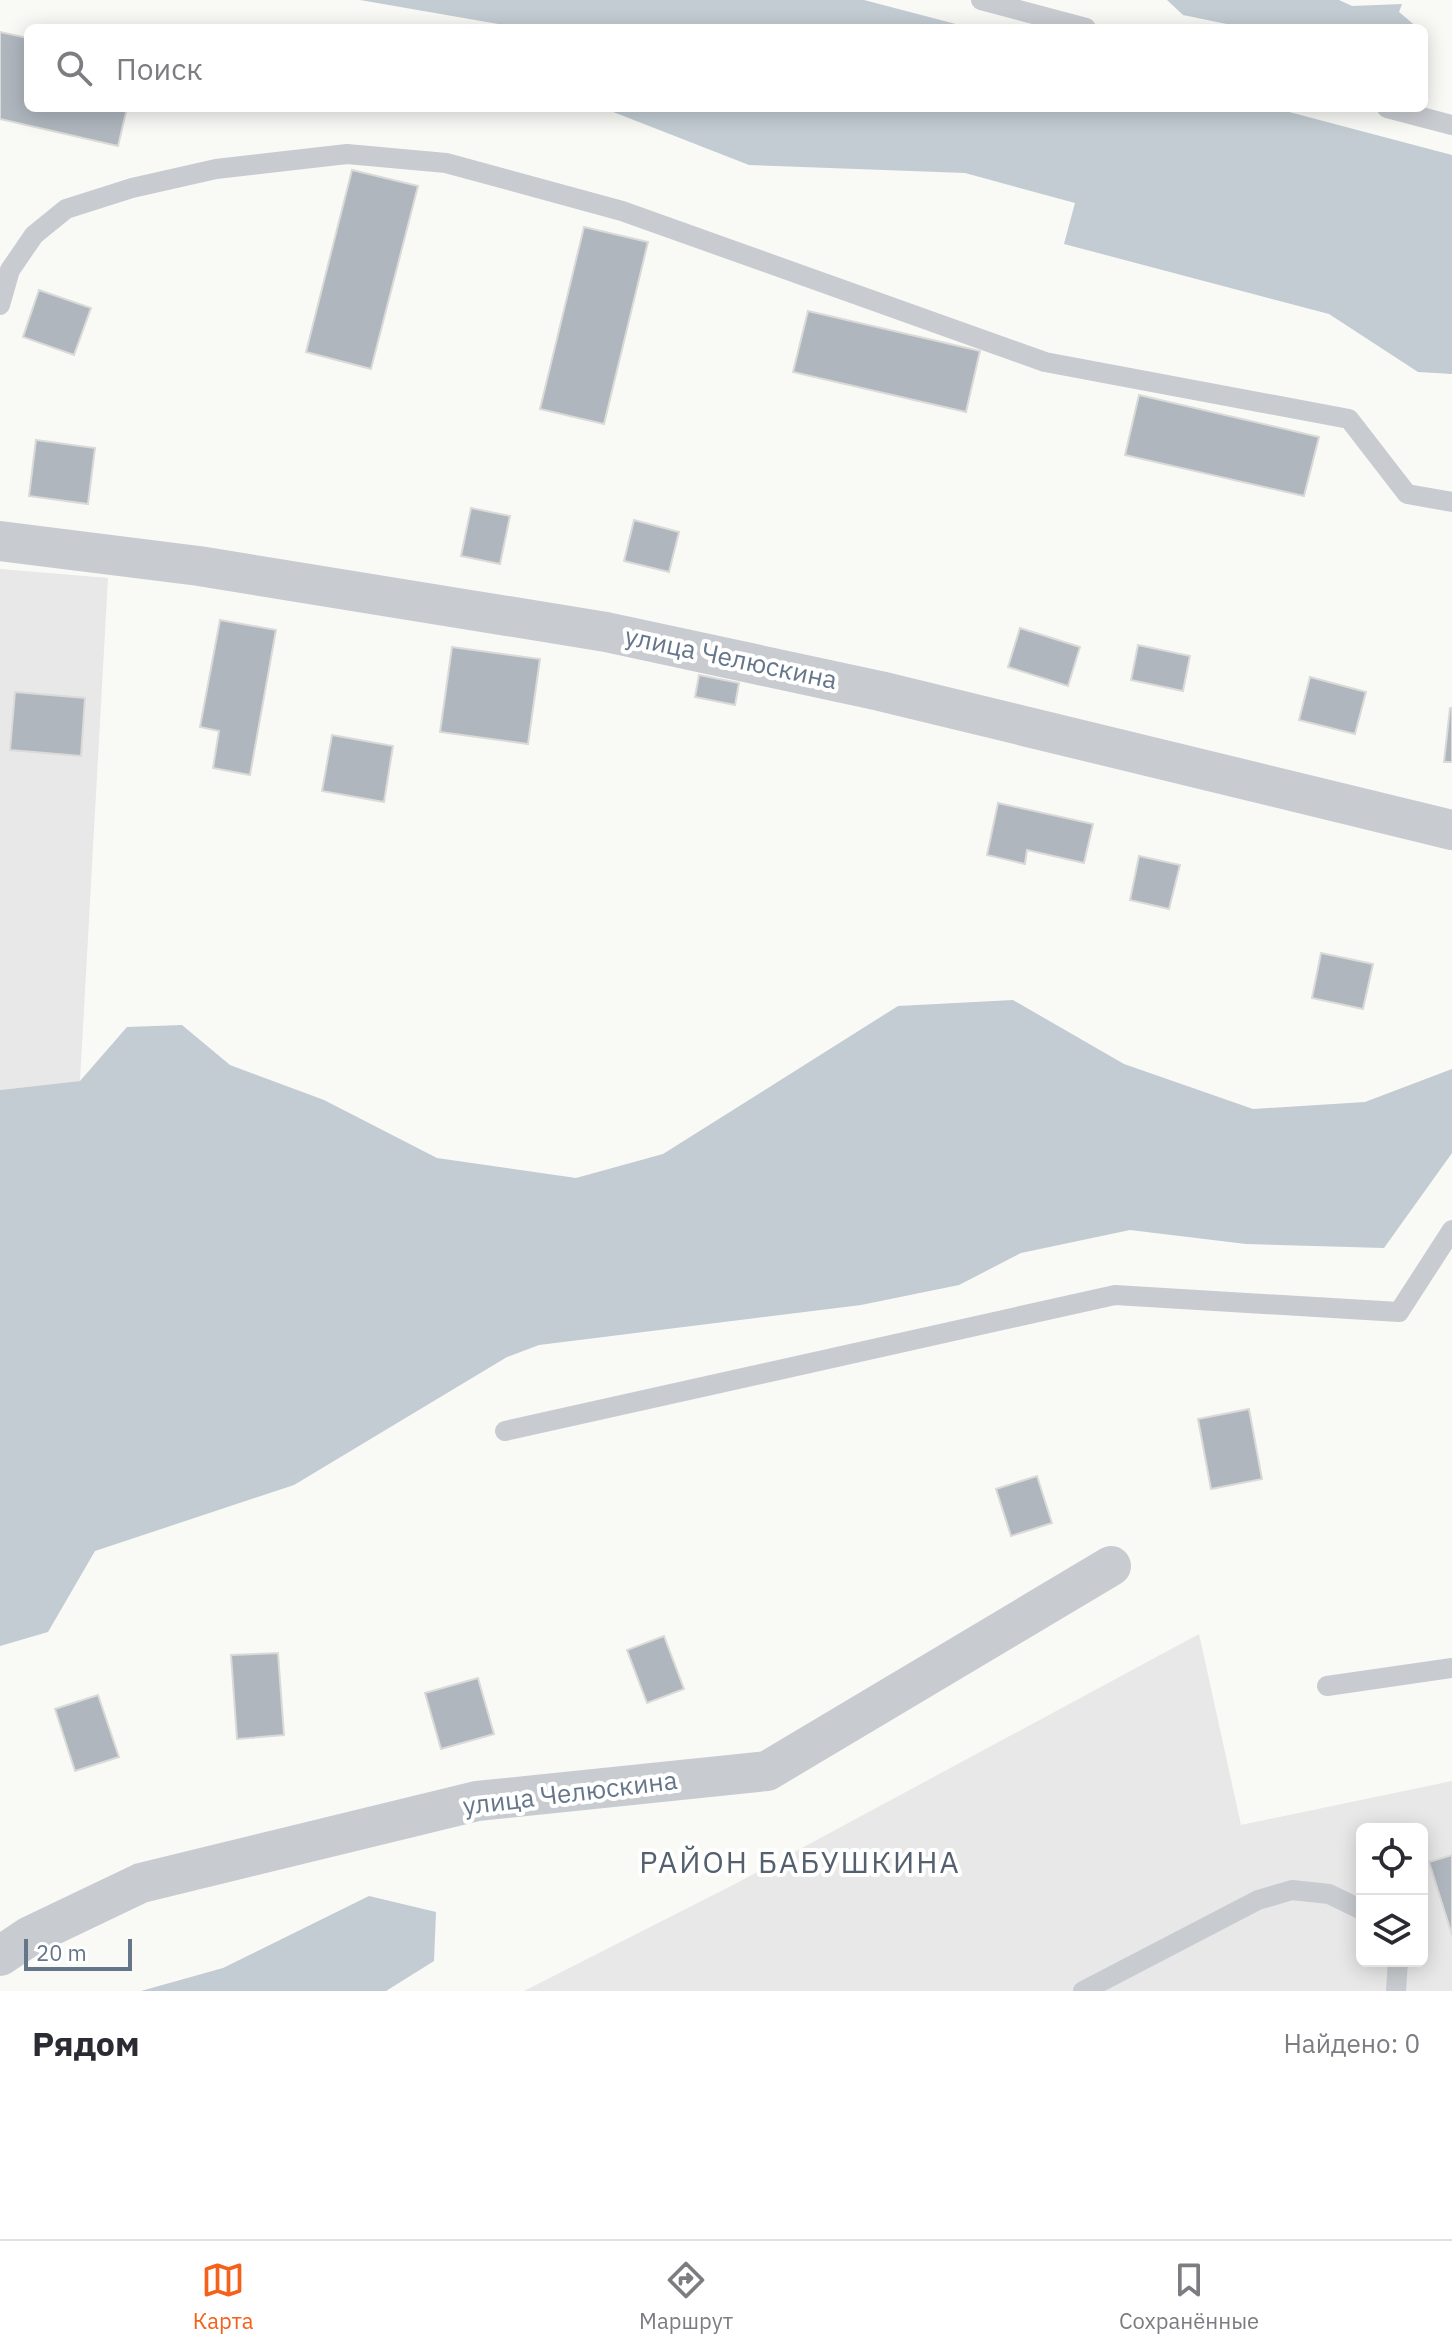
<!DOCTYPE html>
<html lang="ru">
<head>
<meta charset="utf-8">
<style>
  :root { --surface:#fff; --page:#f7f7f7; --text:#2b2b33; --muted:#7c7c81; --line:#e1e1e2; --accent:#f5601a }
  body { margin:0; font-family:"IBM Plex Sans",sans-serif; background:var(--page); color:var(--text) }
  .controls { position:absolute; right:24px; bottom:24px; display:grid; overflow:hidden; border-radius:12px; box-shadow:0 4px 20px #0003 }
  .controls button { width:72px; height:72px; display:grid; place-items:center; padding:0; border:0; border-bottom:2px solid var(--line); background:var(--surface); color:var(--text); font:40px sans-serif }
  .scale { position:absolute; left:24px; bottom:20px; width:108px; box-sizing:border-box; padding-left:8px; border:4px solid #65768a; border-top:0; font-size:22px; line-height:28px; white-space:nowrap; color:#65768a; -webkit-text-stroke:6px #fff; paint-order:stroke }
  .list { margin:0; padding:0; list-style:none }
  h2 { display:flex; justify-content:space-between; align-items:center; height:104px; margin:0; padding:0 32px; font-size:34px }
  h2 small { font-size:26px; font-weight:400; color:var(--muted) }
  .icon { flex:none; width:44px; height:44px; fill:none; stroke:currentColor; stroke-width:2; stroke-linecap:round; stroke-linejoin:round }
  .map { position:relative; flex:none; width:1452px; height:1991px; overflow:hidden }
  .search { position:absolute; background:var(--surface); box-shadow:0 4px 20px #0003; left:24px; right:24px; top:24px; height:88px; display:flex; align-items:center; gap:20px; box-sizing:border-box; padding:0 28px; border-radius:12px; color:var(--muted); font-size:30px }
  .sheet { height:248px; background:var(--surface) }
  nav { display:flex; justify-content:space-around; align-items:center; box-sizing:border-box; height:112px; border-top:2px solid var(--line); background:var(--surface); font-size:22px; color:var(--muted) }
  nav a { display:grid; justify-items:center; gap:4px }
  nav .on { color:var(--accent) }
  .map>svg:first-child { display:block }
  .built { fill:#e7e8e7; fill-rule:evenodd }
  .water { fill:#c2ccd2 }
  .building { fill:#afb6be; stroke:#dadbd8; stroke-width:2 }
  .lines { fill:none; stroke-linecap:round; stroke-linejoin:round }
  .lane { stroke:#c8ccd0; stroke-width:20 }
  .street { stroke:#c8ccd0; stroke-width:40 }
  .labels { text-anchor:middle; stroke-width:8; stroke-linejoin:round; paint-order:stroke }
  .street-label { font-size:26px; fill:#65768a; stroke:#fff }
  .quarter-label { font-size:30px; letter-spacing:2px; fill:#54606e; stroke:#fff }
</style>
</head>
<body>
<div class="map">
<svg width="1452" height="1991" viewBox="0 0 1452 1991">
  <rect width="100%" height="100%" fill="#f9f9f6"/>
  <path class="built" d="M0,569l108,9 -28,503 -80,9z
    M1199,1634l42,191 211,-44v210h-928l213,-108zM1362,1829h60v132h-60z"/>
  <path class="water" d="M360,0h504l107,28h-465l-2,-3z
    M1167,0h172l13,6 50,-2 -3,8 19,16h-172l-63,-13z
    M603,108h671l178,47v219l-34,-2 -89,-58 -265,-70 11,-41 -110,-30 -216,-8z
    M1013,1000l111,64 129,45 112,-7 87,-33v84l-68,95 -138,-4 -116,-14 -109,23 -62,32 -98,20 -322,40 -32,12 -213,128 -199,66 -47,81 -48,14v-556l80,-9 47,-54 55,-2 48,40 94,35 113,58 139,20 87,-24 235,-148z
    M369,1896l67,16 -2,49 -48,30h-245l82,-23z"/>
  <path class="building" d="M0,32l28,6v70h99l-9,38 -118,-27z
    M352,170l66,16 -47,183 -65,-17z
    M584,227l64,15 -44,182 -64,-15z
    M39,290l52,18 -17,47 -51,-18z
    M808,311l172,40 -14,61 -173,-40z
    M1139,395l180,42 -15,59 -179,-41z
    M36,440l59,8 -7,56 -59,-8z
    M471,508l39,8 -10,48 -39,-8z
    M634,520l45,12 -10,40 -45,-11z
    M220,620l56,10 -26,145 -37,-7 6,-37 -19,-4z
    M1020,628l60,19 -12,39 -60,-19z
    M1138,645l52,11 -7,35 -52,-11z
    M452,647l88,12 -12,85 -88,-12z
    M699,675l40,8 -4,22 -40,-8z
    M1310,677l56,15 -11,42 -56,-14z
    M15,692l70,6 -4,58 -71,-6z
    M1450,708h2v54h-8z
    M332,735l61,11 -9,56 -62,-11z
    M998,803l95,21 -9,39 -57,-13 -2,14 -38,-9z
    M1139,856l41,9 -11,44 -39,-9z
    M1321,953l52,11 -10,45 -51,-11z
    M1249,1409l13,70 -51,10 -13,-70z
    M1037,1476l15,47 -41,13 -15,-47z
    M664,1636l20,53 -37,14 -20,-53z
    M278,1653l6,82 -47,4 -6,-84z
    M478,1678l16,56 -53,15 -16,-56z
    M98,1695l21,62 -44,14 -20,-62z
    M1452,1855v80l-23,-73z"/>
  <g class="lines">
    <path class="lane" d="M981,0l105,28
      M1387,108l65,17
      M0,305l10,-35 24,-35 32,-26 66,-21 84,-19 131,-15 99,9 176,48 423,151 304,57 58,75 45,8
      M505,1431l610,-136 284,17 53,-82
      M1327,1686l125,-18
      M1083,1991l175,-91 34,-10 37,4 33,16
      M1396,1991l2,-30"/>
    <path class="street" d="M0,541l199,25 407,66 274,59 572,139
      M0,1956l30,-20 111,-53 336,-82 290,-30 344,-205"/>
  </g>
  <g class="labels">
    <g class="street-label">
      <text transform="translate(731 658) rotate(12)" y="9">улица Челюскина</text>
      <text transform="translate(570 1793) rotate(-7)" y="9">улица Челюскина</text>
    </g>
    <g class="quarter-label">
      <text x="800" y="1873">РАЙОН БАБУШКИНА</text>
    </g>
  </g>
</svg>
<div class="controls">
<button><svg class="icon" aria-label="locate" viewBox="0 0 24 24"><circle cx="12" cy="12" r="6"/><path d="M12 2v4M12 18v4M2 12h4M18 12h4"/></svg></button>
<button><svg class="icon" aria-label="layers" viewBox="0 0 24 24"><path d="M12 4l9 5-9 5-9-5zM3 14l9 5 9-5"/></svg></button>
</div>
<div class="scale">20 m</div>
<div class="search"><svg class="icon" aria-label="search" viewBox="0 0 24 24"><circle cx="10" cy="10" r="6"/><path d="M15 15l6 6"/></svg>Поиск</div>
</div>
<section class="sheet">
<h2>Рядом<small>Найдено: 0</small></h2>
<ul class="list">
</ul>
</section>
<nav>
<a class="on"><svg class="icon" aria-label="map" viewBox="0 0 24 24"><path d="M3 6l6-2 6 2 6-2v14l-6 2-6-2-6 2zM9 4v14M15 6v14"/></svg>Карта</a>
<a><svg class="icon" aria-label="directions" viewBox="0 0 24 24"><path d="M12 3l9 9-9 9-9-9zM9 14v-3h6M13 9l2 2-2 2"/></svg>Маршрут</a>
<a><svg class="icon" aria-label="saved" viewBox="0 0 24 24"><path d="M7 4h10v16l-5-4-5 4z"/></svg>Сохранённые</a>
</nav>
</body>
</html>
